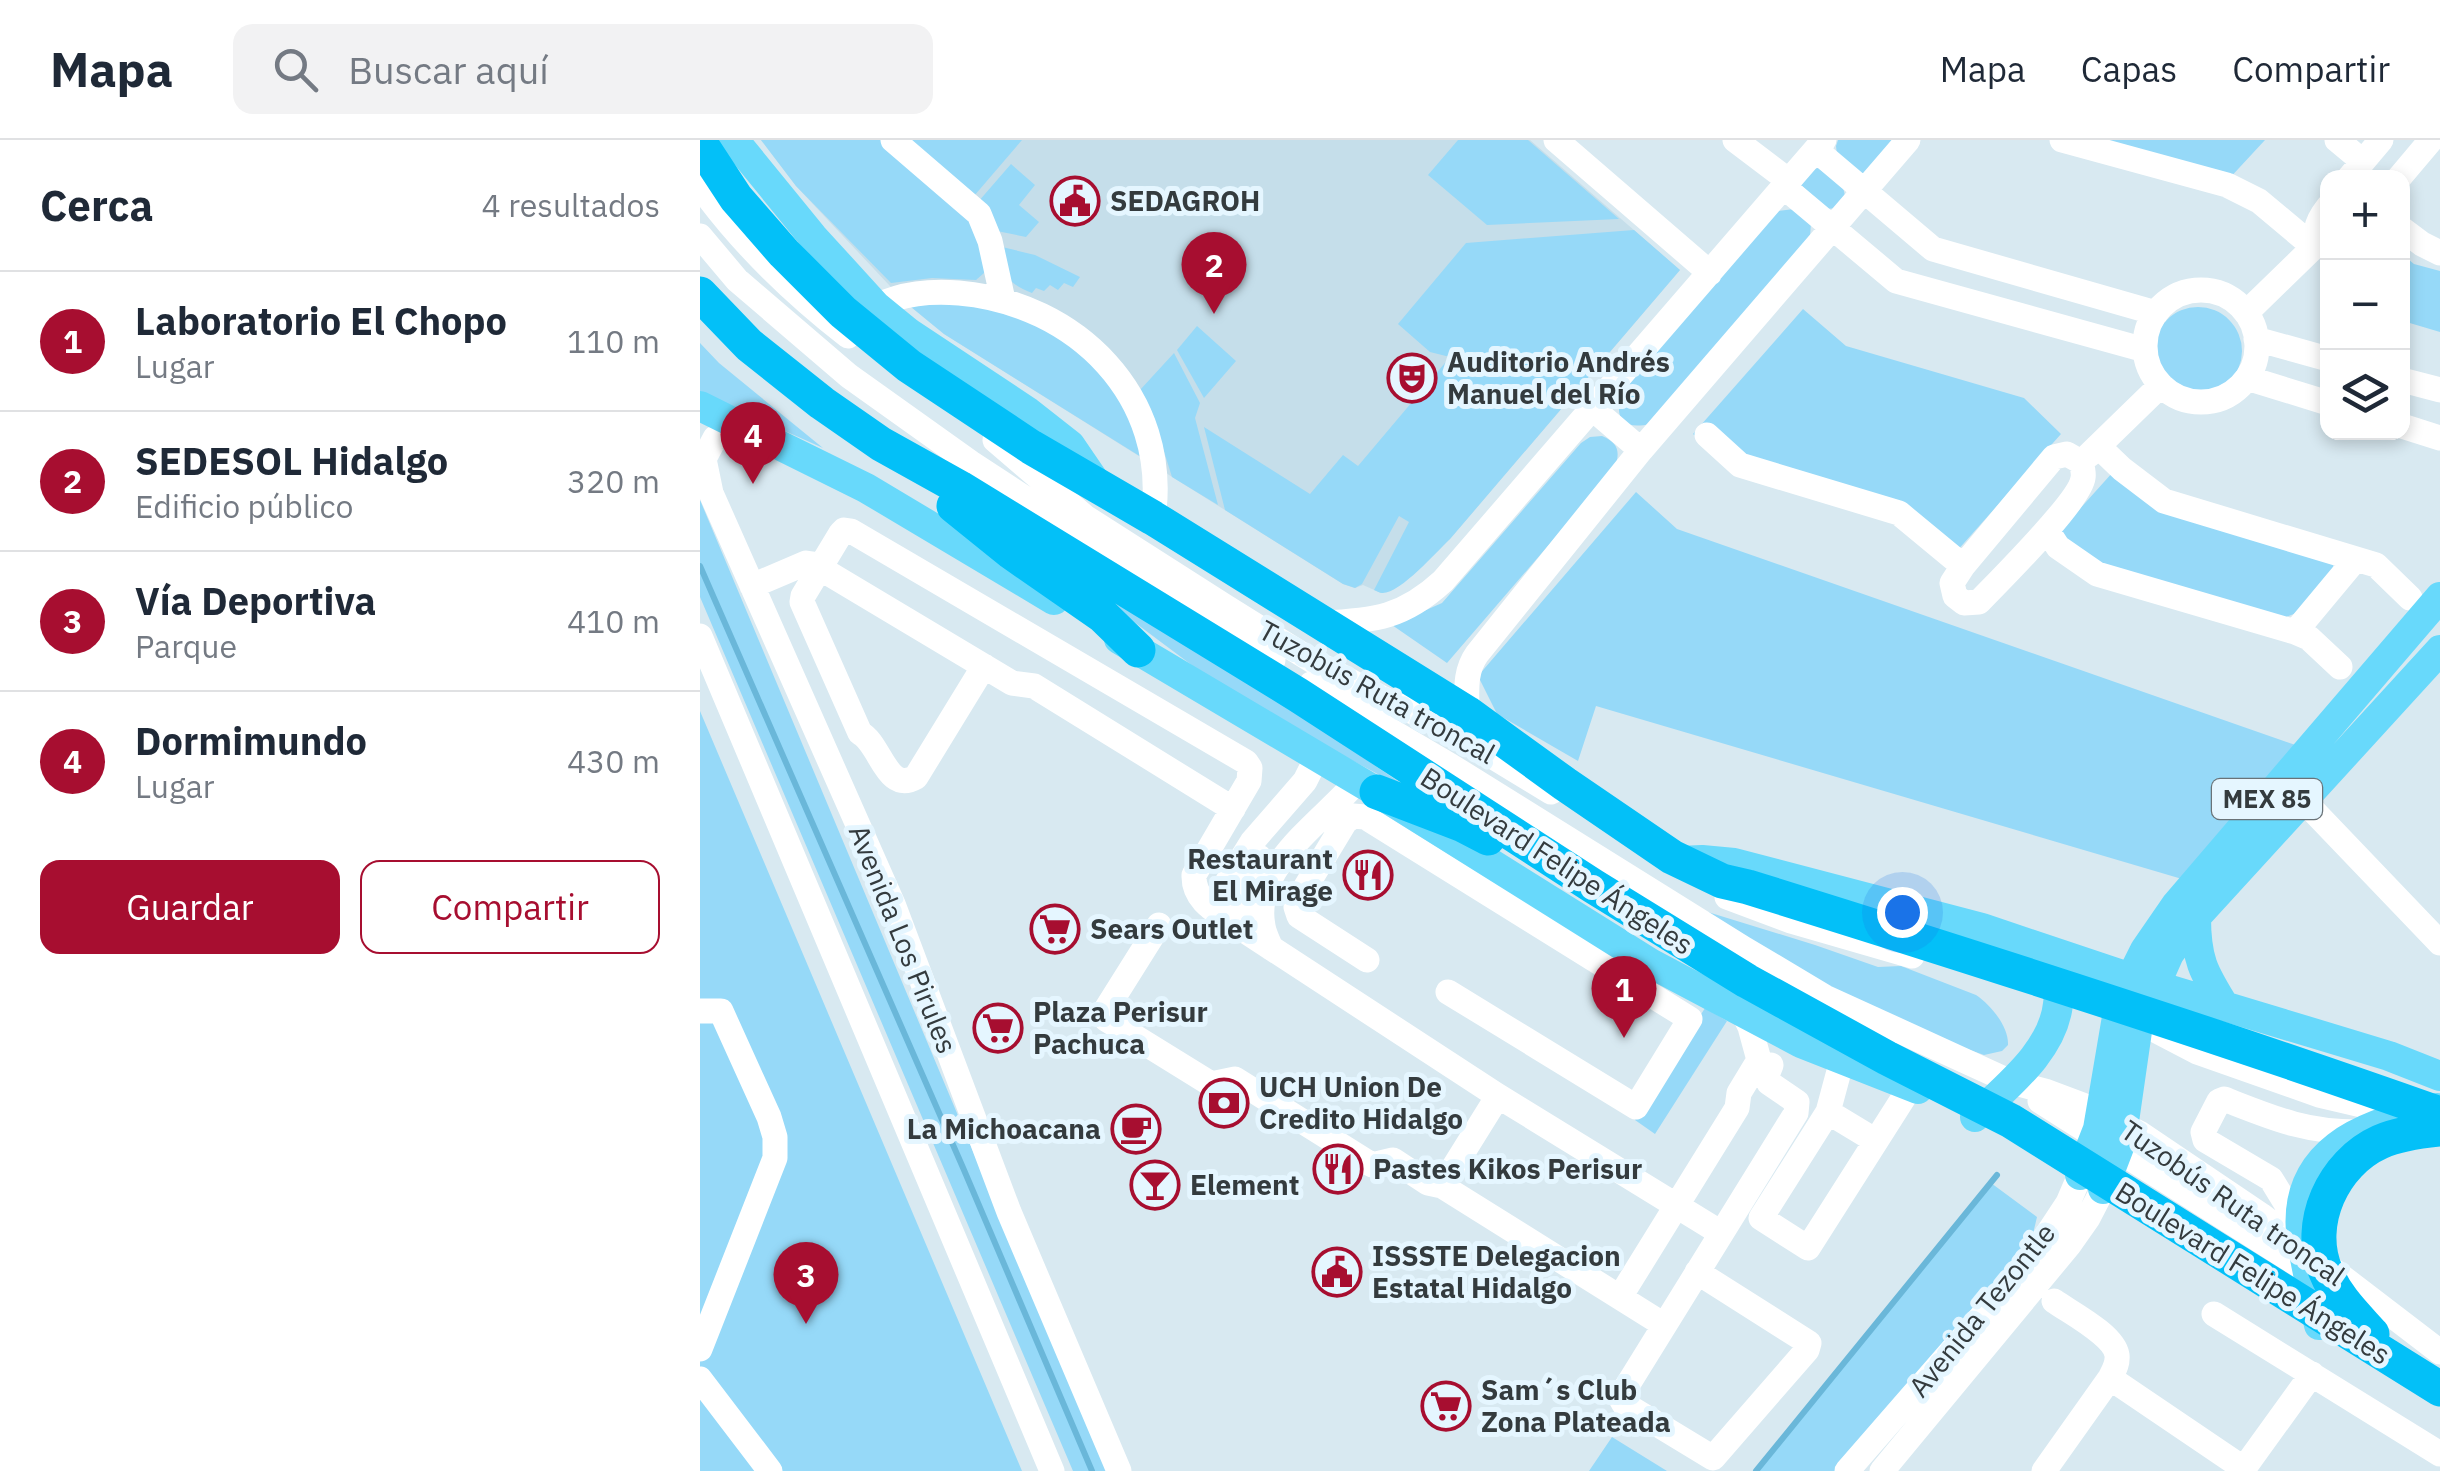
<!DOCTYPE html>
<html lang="es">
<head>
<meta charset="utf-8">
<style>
  :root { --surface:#fff; --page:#f2f2f3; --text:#1f2937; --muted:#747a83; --line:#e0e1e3; --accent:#a70e30 }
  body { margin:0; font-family:"IBM Plex Sans",sans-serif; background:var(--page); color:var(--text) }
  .controls { position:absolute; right:30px; top:30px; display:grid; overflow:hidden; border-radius:20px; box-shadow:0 5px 15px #0003 }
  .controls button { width:90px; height:90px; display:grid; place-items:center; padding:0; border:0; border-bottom:2px solid var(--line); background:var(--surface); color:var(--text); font:50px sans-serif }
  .you { position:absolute; left:1202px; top:772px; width:35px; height:35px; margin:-25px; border:8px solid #fff; border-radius:50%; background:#1a73e8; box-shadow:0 0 0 15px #1a73e833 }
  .badge { display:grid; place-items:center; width:65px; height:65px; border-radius:50%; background:var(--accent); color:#fff; font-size:32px; font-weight:700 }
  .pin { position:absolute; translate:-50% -82px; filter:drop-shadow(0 2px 5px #0008) }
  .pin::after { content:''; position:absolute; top:52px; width:35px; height:30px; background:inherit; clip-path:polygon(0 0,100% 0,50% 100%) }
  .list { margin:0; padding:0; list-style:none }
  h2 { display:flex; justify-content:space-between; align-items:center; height:130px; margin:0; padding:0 40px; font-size:42px }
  h2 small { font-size:32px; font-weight:400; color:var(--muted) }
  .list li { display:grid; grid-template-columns:65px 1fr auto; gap:30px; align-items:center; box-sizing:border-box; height:140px; padding:0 40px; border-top:2px solid var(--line) }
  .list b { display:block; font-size:38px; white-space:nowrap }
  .list p { margin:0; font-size:32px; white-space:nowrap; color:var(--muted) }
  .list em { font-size:32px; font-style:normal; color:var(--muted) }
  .actions { display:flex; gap:20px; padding:30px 40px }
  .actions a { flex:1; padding:22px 0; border:2px solid var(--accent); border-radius:20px; text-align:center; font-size:35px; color:var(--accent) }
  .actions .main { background:var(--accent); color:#fff }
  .icon { flex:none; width:55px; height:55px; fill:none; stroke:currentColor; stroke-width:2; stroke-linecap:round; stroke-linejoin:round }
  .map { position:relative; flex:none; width:1740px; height:1331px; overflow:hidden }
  header { display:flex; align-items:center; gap:60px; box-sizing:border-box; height:140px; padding:0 50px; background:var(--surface); border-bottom:2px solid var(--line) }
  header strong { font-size:48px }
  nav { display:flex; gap:55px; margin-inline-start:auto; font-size:35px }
  .search { width:700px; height:90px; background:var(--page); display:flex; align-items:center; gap:25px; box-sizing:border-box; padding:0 35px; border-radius:20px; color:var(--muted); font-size:38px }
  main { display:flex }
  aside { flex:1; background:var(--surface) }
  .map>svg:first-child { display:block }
  .built { fill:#c5deea }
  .green { fill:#96d9f8 }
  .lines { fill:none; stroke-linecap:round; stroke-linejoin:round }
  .stream { stroke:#6ab7d9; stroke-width:6 }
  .minor { stroke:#fff; stroke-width:25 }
  .major { stroke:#68d9fb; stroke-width:30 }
  .highway { stroke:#03c0f8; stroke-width:35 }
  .labels { text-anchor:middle; stroke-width:10; stroke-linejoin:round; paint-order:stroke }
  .shield { fill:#e5f6ff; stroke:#697378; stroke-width:2.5 }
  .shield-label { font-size:25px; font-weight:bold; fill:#343b3e }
  .poi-label { font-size:28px; font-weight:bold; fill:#343b3e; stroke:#e5f6ff; text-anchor:start }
  .street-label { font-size:28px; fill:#343b3e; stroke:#e5f6ff }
</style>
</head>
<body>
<header>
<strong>Mapa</strong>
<div class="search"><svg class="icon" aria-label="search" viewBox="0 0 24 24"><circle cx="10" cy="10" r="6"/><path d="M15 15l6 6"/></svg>Buscar aquí</div>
<nav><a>Mapa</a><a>Capas</a><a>Compartir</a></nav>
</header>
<main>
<aside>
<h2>Cerca<small>4 resultados</small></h2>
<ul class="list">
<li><span class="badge">1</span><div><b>Laboratorio El Chopo</b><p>Lugar</p></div><em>110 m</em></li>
<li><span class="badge">2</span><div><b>SEDESOL Hidalgo</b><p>Edificio público</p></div><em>320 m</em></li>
<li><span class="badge">3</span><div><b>Vía Deportiva</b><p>Parque</p></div><em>410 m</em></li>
<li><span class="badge">4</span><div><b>Dormimundo</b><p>Lugar</p></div><em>430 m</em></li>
</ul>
<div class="actions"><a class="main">Guardar</a><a>Compartir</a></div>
</aside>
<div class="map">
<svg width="1740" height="1331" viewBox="0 0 1740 1331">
  <rect width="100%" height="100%" fill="#d8e9f1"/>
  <path class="built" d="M61,0h769l150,130 -230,269 -36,35 -21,16 -12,3 -18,-8 -8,3 -12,-4 -399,-250 -39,-32 -109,-116z"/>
  <path class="green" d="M61,0h120l92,85 13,34 -2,14 -8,7 -44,-2 -41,5 -95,-97z
    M206,0h116l-48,56z
    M758,0h70l91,79 -132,6 -59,-50z
    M1138,0h61l-31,33 -8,1 -23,-19 -1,-9z
    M1376,0h189l-38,41z
    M311,24l24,21 -16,20 20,17 -13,15 -34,-7 -14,-28z
    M1118,28l25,19 2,9 -7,12 -12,1 -25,-24 9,-15z
    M1094,69l17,14 -1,14 -160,187c-31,7 -37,-10 -26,-36l154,-177z
    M934,90l46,40 -230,269c-13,12 -50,55 -68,54 -2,0 -5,-2 -8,-3l35,-68 -10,-6 -37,68 -7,4 -12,-4 -118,-74 -21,-83 106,67 33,-39 15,11 92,-109 -20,-5 -32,-28 68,-81z
    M298,106l37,9 45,22 -7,10 -9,-4 -6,7 -8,-5 -6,6 -8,-3 -4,5c-29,-12 -27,-19 -34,-47z
    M1702,114l12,10 26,7v61l-37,-11z
    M205,162l98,5 70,35 47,56 26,62 -202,-126z
    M1454 211a44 44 0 1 1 88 0a44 44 0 1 1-88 0Z
    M1103,169l43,37 178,52 37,36 -113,127 -62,-49 -147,-41 -46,-37z
    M497,186l39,35 -32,37 -27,-48z
    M0,203l19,20 104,85 -123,-55z
    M474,213l26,50 -5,15 23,87 -46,-28 -20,-64 -12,-23z
    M902,296c17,7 18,16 13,32l-168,195 -55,-38 50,-22 139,-160 9,-6z
    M1413,332l219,89 3,10 -36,41 -24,9 -171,-50 -45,-39z
    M936,352l41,37 627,219 -122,131 -586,-173 -18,55 -81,-47 -19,-38z
    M0,360l407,971h-34l-373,-874z
    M404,454l217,135 81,55v3l-88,-47 -121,-74 -91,-68z
    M0,571l322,760h-322z
    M985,765l130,40 63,22 23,-1 75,29c15,10 33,32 32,50l-6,6 -18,4 -101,-36z
    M1005,868l22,13 -72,113 -20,-14z
    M1291,1043l46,34 -10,42 -185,212h-86z
    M912,1297l55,34h-78z"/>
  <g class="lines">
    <path class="stream" d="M0,426l264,604 128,301
      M1056,1331l241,-296"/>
    <path class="minor" d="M193,0l86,74 11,27 13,59
      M856,0l154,133
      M1035,0l54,41
      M1362,0l165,45 32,16 55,46
      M1637,0l24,20
      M1116,10l117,99 223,64
      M1649,38l32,-38
      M1699,38l32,-38
      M0,46c41,57 93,107 148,150
      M1084,47l112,94 249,69
      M1628,67c-11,14 -19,30 0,41
      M1702,89l20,15 18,9
      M0,96l37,44 112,96 122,87 302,197
      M1445 206a56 56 0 1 1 112 0a56 56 0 1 1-112 0Z
      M176,166c27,-13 54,-15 83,-13 117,10 212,104 194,225
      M1546,173l73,-71
      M1556,199l72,20
      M1547,238l81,25
      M1702,240l38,10
      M893,269l48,41
      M1702,286l38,12
      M44,288l-29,10 -11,21 7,34 182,411 116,308 110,259
      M1007,295l33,30 159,48 64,53
      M295,300l90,77 141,90 85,53 69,37 59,27 112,68
      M1399,307l23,22 42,32 212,64 34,33
      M1367,314l14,8c1,3 3,12 2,16 -3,23 -84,103 -104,124l-15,1 -9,-7 -3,-13 11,-17 91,-109z
      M1389,315l72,-70
      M1347,390l11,17 39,27 198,58 14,6 31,29
      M52,446l54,-23 7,1 199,119 22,3 199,123
      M622,483c53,-2 82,-6 121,-42l381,-441
      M1595,492l60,-72
      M0,496l352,835
      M284,526l-68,111c-30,17 -35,-33 -56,-44l-58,-131 1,-6 38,-63 3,-3 7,1 395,231 4,6 -1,13 -55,94c-1,26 23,37 42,50l262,171 223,137
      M611,544l140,82 292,182 82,49 186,85 34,9 40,15 56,28 120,81 179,137
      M767,573c0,-21 -3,-41 10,-59l164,-204 267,-310
      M1603,660l137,143
      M1027,757l64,24 121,35
      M511,768l41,-66 53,-61 12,-24
      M459,785l-54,86 1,8 105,65 24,-5 137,86 21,-5 35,23 14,3 222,139
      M536,785c3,-25 10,-47 23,-68
      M571,808c-3,-7 -7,-15 -8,-22 -12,-60 62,-106 94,-145
      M667,820l-68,-44 -3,-9 3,-9 46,-76 8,-6 12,1 325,202 -54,88 -188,-115
      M0,871h21l48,106 6,20v21l-75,191
      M1451,888l46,24 122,43 77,18
      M1142,920l-14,52 -67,106 47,30 103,-162
      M1340,961l279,177
      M1128,972l48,29
      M742,1046l56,-90
      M1601,1097l-8,-22 -22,-36 -66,-39 -2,-8 16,-31 5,-2c49,19 80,33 134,33
      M997,1132l112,71 -2,7 -94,108 -89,-54 -4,-7 2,-3c58,-94 116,-188 174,-281l1,-11 -28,-19 -2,-8 4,-10
      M920,1157l117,-189 2,-15 20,-33 -9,-33 -6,-13
      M1514,1174l226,140
      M1410,1238l133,90
      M0,1239l70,92
      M1147,1331l182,-209 39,-59 12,-28
      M1182,1331l187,-226 19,-27 15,-29
      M1344,1331l66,-93c4,-8 8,-14 7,-23 -3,-20 -46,-42 -63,-54
      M1542,1331l70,-97"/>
    <path class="major" d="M34,0l79,97 63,69 33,27 119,79 42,33 28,41
      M0,266l166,82 188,112
      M419,499l258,153 273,171 151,80 117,46
      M980,721l22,-1 32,3 248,65 149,50 258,78 51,20
      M1496,777c0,42 7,55 29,90
      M1275,977c32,-31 78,-66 83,-113 2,-12 -2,-27 -4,-39
      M1380,1035l18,-46 19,-112 14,-39 14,-28 31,-45 264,-308
      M1403,1049l18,-47 17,-118 31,-70 27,-37 244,-267
      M1619,1185c-6,-27 -12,-55 -17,-83 -13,-91 61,-119 135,-134"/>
    <path class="highway" d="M0,3l36,55 48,55 59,59 66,54 122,81 122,71 314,195 98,71 107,73 50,24 26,6c232,72 463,146 692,227
      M0,154l49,51 73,58 59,41 79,44 338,207 295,191 154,95 140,77 124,63 429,268
      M254,366l57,46 92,64 35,34
      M677,652l86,33 25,13
      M1672,1194c-17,-19 -36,-37 -46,-62 -21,-48 7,-109 54,-130 18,-8 40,-11 60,-13"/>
  </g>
  <defs>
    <g id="civic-ring" transform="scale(2.5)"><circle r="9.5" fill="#e5f6ff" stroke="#a70e30" stroke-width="1.5"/><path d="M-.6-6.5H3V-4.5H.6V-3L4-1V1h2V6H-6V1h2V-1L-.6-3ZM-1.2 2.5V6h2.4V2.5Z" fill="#a70e30"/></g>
    <g id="theatre-ring" transform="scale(2.5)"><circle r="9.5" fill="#e5f6ff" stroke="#a70e30" stroke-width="1.5"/><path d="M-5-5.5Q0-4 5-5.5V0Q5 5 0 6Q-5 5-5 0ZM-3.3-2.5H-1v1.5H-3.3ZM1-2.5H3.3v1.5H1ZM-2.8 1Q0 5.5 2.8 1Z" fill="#a70e30"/></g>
    <g id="restaurant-ring" transform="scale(2.5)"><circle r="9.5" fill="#e5f6ff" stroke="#a70e30" stroke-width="1.5"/><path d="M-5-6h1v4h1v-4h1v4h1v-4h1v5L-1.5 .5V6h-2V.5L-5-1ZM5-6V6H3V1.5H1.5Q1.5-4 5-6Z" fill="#a70e30"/></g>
    <g id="supermarket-ring" transform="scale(2.5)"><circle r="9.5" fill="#e5f6ff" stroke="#a70e30" stroke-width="1.5"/><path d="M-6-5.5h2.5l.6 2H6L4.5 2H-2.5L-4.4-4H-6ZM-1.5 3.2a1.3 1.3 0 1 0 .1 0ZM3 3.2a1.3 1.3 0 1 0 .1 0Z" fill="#a70e30"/></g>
    <g id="bank-ring" transform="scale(2.5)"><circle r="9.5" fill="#e5f6ff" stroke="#a70e30" stroke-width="1.5"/><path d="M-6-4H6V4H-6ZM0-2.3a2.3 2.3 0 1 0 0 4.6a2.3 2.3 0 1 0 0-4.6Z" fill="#a70e30"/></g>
    <g id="cafe-ring" transform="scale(2.5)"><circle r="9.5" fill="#e5f6ff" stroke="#a70e30" stroke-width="1.5"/><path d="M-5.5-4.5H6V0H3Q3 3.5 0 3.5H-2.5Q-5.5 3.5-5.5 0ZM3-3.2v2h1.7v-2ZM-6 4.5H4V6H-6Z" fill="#a70e30"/></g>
    <g id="bar-ring" transform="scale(2.5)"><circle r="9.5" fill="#e5f6ff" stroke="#a70e30" stroke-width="1.5"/><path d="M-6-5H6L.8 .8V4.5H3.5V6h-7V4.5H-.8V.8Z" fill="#a70e30"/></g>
  </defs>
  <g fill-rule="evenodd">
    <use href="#civic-ring" x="375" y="61"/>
    <use href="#theatre-ring" x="712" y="238"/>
    <use href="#restaurant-ring" x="668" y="735"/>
    <use href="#supermarket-ring" x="355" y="789"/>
    <use href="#supermarket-ring" x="298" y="888"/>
    <use href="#bank-ring" x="524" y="963"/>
    <use href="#cafe-ring" x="436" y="989"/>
    <use href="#restaurant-ring" x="638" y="1029"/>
    <use href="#bar-ring" x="455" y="1045"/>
    <use href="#civic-ring" x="637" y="1132"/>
    <use href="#supermarket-ring" x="746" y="1266"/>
  </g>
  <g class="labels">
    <rect class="shield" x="1512" y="639" width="110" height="40" rx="8"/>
    <g class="shield-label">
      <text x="1567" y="668">MEX 85</text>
    </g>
    <g class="poi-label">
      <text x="410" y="71">SEDAGROH</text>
      <text x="747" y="232">Auditorio Andrés<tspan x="747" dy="32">Manuel del Río</tspan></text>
      <text x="633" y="729" text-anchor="end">Restaurant<tspan x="633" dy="32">El Mirage</tspan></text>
      <text x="390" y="799">Sears Outlet</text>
      <text x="333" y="882">Plaza Perisur<tspan x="333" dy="32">Pachuca</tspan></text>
      <text x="559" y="957">UCH Union De<tspan x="559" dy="32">Credito Hidalgo</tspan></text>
      <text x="401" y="999" text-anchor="end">La Michoacana</text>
      <text x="673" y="1039">Pastes Kikos Perisur</text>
      <text x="490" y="1055">Element</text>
      <text x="672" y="1126">ISSSTE Delegacion<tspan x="672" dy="32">Estatal Hidalgo</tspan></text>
      <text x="781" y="1260">Sam´s Club<tspan x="781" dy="32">Zona Plateada</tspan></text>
    </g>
    <g class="street-label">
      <text transform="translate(677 552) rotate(29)" y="10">Tuzobús Ruta troncal</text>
      <text transform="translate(857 721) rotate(33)" y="10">Boulevard Felipe Ángeles</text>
      <text transform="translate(203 799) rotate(68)" y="10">Avenida Los Pirules</text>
      <text transform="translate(1533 1063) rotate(35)" y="10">Tuzobús Ruta troncal</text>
      <text transform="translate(1553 1133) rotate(32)" y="10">Boulevard Felipe Ángeles</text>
      <text transform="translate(1282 1170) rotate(-51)" y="10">Avenida Tezontle</text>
    </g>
  </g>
</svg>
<div class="controls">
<button>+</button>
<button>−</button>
<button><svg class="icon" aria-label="layers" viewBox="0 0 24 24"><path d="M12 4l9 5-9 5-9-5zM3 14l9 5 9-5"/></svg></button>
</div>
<div class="you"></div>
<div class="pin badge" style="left:924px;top:898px">1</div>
<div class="pin badge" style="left:514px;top:174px">2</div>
<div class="pin badge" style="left:106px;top:1184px">3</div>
<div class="pin badge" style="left:53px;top:344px">4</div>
</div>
</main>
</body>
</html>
